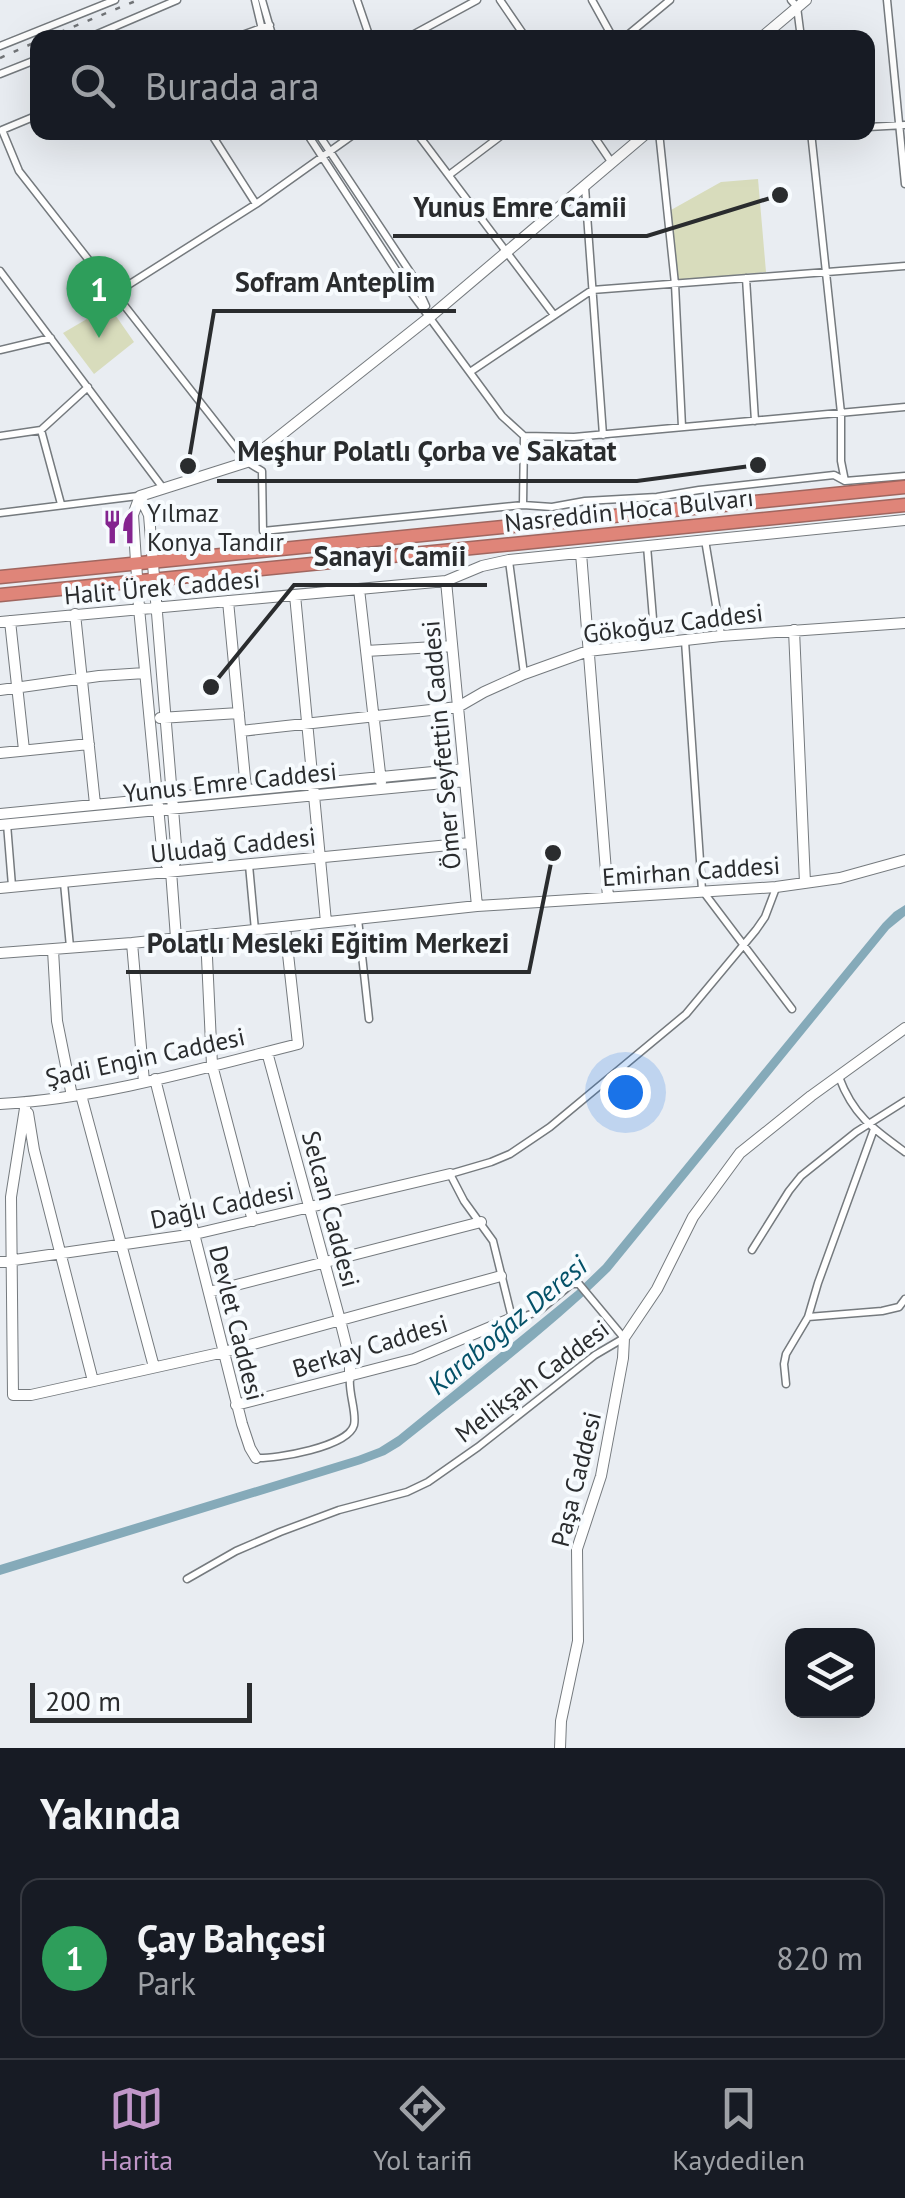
<!DOCTYPE html>
<html lang="tr">
<head>
<meta charset="utf-8">
<style>
  :root { --surface:#171b24; --page:#242831; --text:#f1f3f6; --muted:#9ea1a6; --line:#363941; --accent:#c096c8 }
  body { margin:0; font-family:"PT Sans",sans-serif; background:var(--page); color:var(--text) }
  .controls { position:absolute; right:30px; bottom:30px; display:grid; overflow:hidden; border-radius:20px; box-shadow:0 10px 40px #0002 }
  .controls button { width:90px; height:90px; display:grid; place-items:center; padding:0; border:0; border-bottom:2px solid var(--line); background:var(--surface); color:var(--text); font:50px sans-serif }
  .scale { position:absolute; left:30px; bottom:25px; width:222px; box-sizing:border-box; padding-left:10px; border:5px solid #2a2c2e; border-top:0; font-size:28px; line-height:35px; white-space:nowrap; color:#2a2c2e; -webkit-text-stroke:8px #f7fbfe; paint-order:stroke }
  .you { position:absolute; left:625px; top:1092px; width:35px; height:35px; margin:-25px; border:8px solid #fff; border-radius:50%; background:#1a73e8; box-shadow:0 0 0 15px #1a73e833 }
  .badge { display:grid; place-items:center; width:65px; height:65px; border-radius:50%; background:var(--accent); color:#fff; font-size:32px; font-weight:700 }
  .pin { position:absolute; translate:-50% -82px; filter:drop-shadow(0 2px 5px #0008) }
  .pin::after { content:''; position:absolute; top:52px; width:35px; height:30px; background:inherit; clip-path:polygon(0 0,100% 0,50% 100%) }
  .list { margin:0; padding:0; list-style:none }
  h2 { display:flex; justify-content:space-between; align-items:center; height:130px; margin:0; padding:0 40px; font-size:42px }
  h2 small { font-size:32px; font-weight:400; color:var(--muted) }
  .list li { display:grid; grid-template-columns:65px 1fr auto; gap:30px; align-items:center; box-sizing:border-box; height:160px; margin:0 20px 20px; padding:0 20px; border:2px solid var(--line); border-radius:20px }
  .list b { display:block; font-size:38px; white-space:nowrap }
  .list p { margin:0; font-size:32px; white-space:nowrap; color:var(--muted) }
  .list em { font-size:32px; font-style:normal; color:var(--muted) }
  .icon { flex:none; width:55px; height:55px; fill:none; stroke:currentColor; stroke-width:2; stroke-linecap:round; stroke-linejoin:round }
  .map { position:relative; flex:none; width:905px; height:1748px; overflow:hidden }
  .search { position:absolute; background:var(--surface); box-shadow:0 10px 40px #0002; left:30px; right:30px; top:30px; height:110px; display:flex; align-items:center; gap:25px; box-sizing:border-box; padding:0 35px; border-radius:20px; color:var(--muted); font-size:38px }
  .sheet { height:310px; background:var(--surface) }
  nav { display:flex; justify-content:space-around; align-items:center; box-sizing:border-box; height:140px; border-top:2px solid var(--line); background:var(--surface); font-size:28px; color:var(--muted) }
  nav a { display:grid; justify-items:center; gap:5px }
  nav .on { color:var(--accent) }
  .map>svg:first-child { display:block }
  .green { fill:#d8dcbc }
  .water { fill:#85aab9 }
  .lines { fill:none; stroke-linecap:round; stroke-linejoin:round }
  .street-casing { stroke:#757a7e; stroke-width:9 }
  .secondary-casing { stroke:#757a7e; stroke-width:12 }
  .highway-casing { stroke:#a0665f; stroke-width:15 }
  .street { stroke:#fff; stroke-width:6 }
  .secondary { stroke:#fff; stroke-width:10 }
  .highway { stroke:#df8579; stroke-width:12 }
  .rail { stroke:#717477; stroke-width:2.5; stroke-dasharray:5 10; stroke-linecap:butt }
  .labels { text-anchor:middle; stroke-width:8; stroke-linejoin:round; paint-order:stroke }
  .street-label { font-size:25px; fill:#2a2c2e; stroke:#f7fbfe }
  .poi-label { font-size:25px; fill:#2a2c2e; stroke:#f7fbfe; text-anchor:start }
  .water-label { font-size:28px; font-style:italic; fill:#035168; stroke:#f7fbfe }
  .leader { fill:none; stroke:#2a2c2e; stroke-width:4 }
  .callout-dot { fill:#2a2c2e; stroke:#f7fbfe; stroke-width:4 }
  .callout-label { font-size:28px; text-anchor:middle; font-weight:bold; fill:#2a2c2e; stroke:#f7fbfe; stroke-width:8; stroke-linejoin:round; paint-order:stroke }
</style>
</head>
<body>
<div class="map">
<svg width="905" height="1748" viewBox="0 0 905 1748">
  <rect width="100%" height="100%" fill="#e9edf2"/>
  <path class="green" d="M758,179l8,93 -88,8 -7,-70 50,-28z
    M109,306l25,36 -40,32 -31,-41z"/>
  <path class="water" d="M905,905v11l-16,13 -279,342c-65,64 -139,118 -210,175l-15,9 -24,9 -361,111v-10l358,-109 21,-8 19,-12 178,-145 27,-26 280,-342 11,-11z"/>
  <g class="lines">
    <g class="street-casing">
      <path id="street" d="M255,0l9,38
        M262,0l11,38
        M357,0l13,38
        M500,0l26,38
        M592,0l21,38
        M791,0l6,7 4,31
        M887,0l18,184
        M88,38l89,-38
        M234,38l36,-13
        M407,38l70,-38
        M624,38l46,-38
        M0,46l115,-46
        M0,74l38,-15
        M868,127l37,-2
        M2,130l17,41 228,291 15,9 1,60 260,-26 1,-69
        M2,130l36,-15
        M210,132l46,72
        M306,132l101,155 95,129 22,20 50,1 331,-30
        M317,132l95,143 14,31
        M416,132l138,183
        M591,132l21,31
        M659,132l16,152 7,143
        M811,132l30,281v48l4,20
        M449,175l57,-43
        M585,187l18,248
        M0,271l163,217
        M746,278l9,143
        M114,294l142,-90 101,-72
        M0,350l51,-12
        M470,372l122,-82 313,-24
        M41,430l20,74
        M0,436l41,-6 47,-43
        M523,505l29,2 33,-6 72,-4 42,-7 135,-15 11,6 60,-5
        M0,513l138,-17
        M705,540l16,95
        M647,546l8,97
        M509,561l15,113
        M685,641l17,249 90,119
        M7,824l5,62
        M249,865l6,65
        M64,883l6,64
        M358,919l11,100
        M839,1077c14,38 34,52 66,75
        M752,1250l37,-59 12,-15 55,-44 49,-31
        M808,1317l74,-6 17,-4 6,-8
        M786,1384l-2,-20 2,-10 22,-37 10,-34 56,-154
        M256,1458c20,1 92,-11 98,-33 3,-12 -6,-33 -4,-48
        M187,1579l49,-28 44,-19 59,-22 68,-18 21,-10 50,-35 117,-92 29,-17 -45,-54h-7l-4,3 -29,24 -16,6 -11,1 -19,-77 -29,-40 -14,-27 41,-12 19,-8 40,-27 136,-113 70,-84 9,-13 11,-29"/>
    </g>
    <g class="secondary-casing">
      <path id="secondary" d="M761,38l45,-38
        M140,496l107,-34 184,-146 217,-184
        M140,496l9,19 28,343 -6,13 5,67
        M140,496l-7,19 6,93 24,251 8,12
        M581,553l27,344
        M446,581l31,325
        M359,589l22,193
        M295,595l31,327
        M228,601l18,188
        M75,614l20,190
        M10,621l14,129
        M0,622l446,-41 36,-15 27,-6 396,-40
        M794,630l11,253
        M366,651l86,-5
        M0,690l99,-14 46,-3
        M160,718l79,-5
        M241,731l217,-24 26,-15 40,-18 64,-23 133,-15 184,-13
        M0,753l89,-9
        M0,814l464,-45
        M0,825l465,-44
        M0,888l470,-45
        M206,936l6,129 41,156
        M132,943l12,139
        M53,950l4,71 15,75
        M0,953l132,-10 345,-37 299,-19 64,-9 65,-18
        M267,1052l73,268 10,40v17
        M155,1079l87,345 8,24 6,10
        M81,1095l73,272
        M26,1102l-15,95 2,198h18l193,-43 277,-76
        M0,1104c101,-6 200,-35 298,-60l-13,-117
        M28,1113l6,37 59,231
        M0,1262l195,-28 255,-60
        M209,1292l272,-70
        M236,1405l178,-46 98,-41
        M560,1748l1,-27 17,-80 -1,-92 24,-73 22,-118 1,-20 33,-49 36,-72 47,-64 71,-57 94,-68"/>
    </g>
    <g class="highway-casing">
      <path id="highway" d="M0,577l905,-90
        M0,595l905,-90"/>
    </g>
    <use href="#street" class="street"/>
    <use href="#secondary" class="secondary"/>
    <use href="#highway" class="highway"/>
    <path class="rail" d="M46,38l92,-38
      M0,58l38,-17"/>
  </g>
  <defs>
    <g id="restaurant-bare" transform="scale(2.7)"><path d="M-5-6h1v4h1v-4h1v4h1v-4h1v5L-1.5 .5V6h-2V.5L-5-1ZM5-6V6H3V1.5H1.5Q1.5-4 5-6Z" fill="#84248f" stroke="#f7fbfe" stroke-width="2.5" paint-order="stroke"/></g>
  </defs>
  <g fill-rule="evenodd">
    <use href="#restaurant-bare" x="119" y="527"/>
  </g>
  <g class="labels">
    <g class="street-label">
      <text transform="translate(629 510) rotate(-6)" y="9">Nasreddin Hoca Bulvarı</text>
      <text transform="translate(162 587) rotate(-5)" y="9">Halit Ürek Caddesi</text>
      <text transform="translate(673 623) rotate(-7)" y="9">Gökoğuz Caddesi</text>
      <text transform="translate(441 745) rotate(-95)" y="9">Ömer Seyfettin Caddesi</text>
      <text transform="translate(230 782) rotate(-6)" y="9">Yunus Emre Caddesi</text>
      <text transform="translate(233 845) rotate(-6)" y="9">Uludağ Caddesi</text>
      <text transform="translate(691 871) rotate(-4)" y="9">Emirhan Caddesi</text>
      <text transform="translate(145 1057) rotate(-12)" y="9">Şadi Engin Caddesi</text>
      <text transform="translate(222 1205) rotate(-12)" y="9">Dağlı Caddesi</text>
      <text transform="translate(331 1209) rotate(75)" y="9">Selcan Caddesi</text>
      <text transform="translate(237 1323) rotate(76)" y="9">Devlet Caddesi</text>
      <text transform="translate(370 1346) rotate(-17)" y="9">Berkay Caddesi</text>
      <text transform="translate(532 1381) rotate(-37)" y="9">Melikşah Caddesi</text>
      <text transform="translate(576 1479) rotate(-76)" y="9">Paşa Caddesi</text>
    </g>
    <g class="poi-label">
      <text x="147" y="522">Yılmaz<tspan x="147" dy="29">Konya Tandır</tspan></text>
    </g>
    <g class="water-label">
      <text transform="translate(507 1325) rotate(-40)" y="10">Karaboğaz Deresi</text>
    </g>
  </g>
  <path class="leader" d="M780 195L647 236H393M188 466L214 311H456M758 465L637 481H217M211 687L294 585H487M553 853L529 972H126"/>
  <g class="callout-dot">
    <circle cx="780" cy="195" r="10"/>
    <circle cx="188" cy="466" r="10"/>
    <circle cx="758" cy="465" r="10"/>
    <circle cx="211" cy="687" r="10"/>
    <circle cx="553" cy="853" r="10"/>
  </g>
  <g class="callout-label">
    <text x="520" y="217">Yunus Emre Camii</text>
    <text x="335" y="292">Sofram Anteplim</text>
    <text x="427" y="461">Meşhur Polatlı Çorba ve Sakatat</text>
    <text x="390" y="566">Sanayi Camii</text>
    <text x="328" y="953">Polatlı Mesleki Eğitim Merkezi</text>
  </g>
</svg>
<div class="controls">
<button><svg class="icon" aria-label="layers" viewBox="0 0 24 24"><path d="M12 4l9 5-9 5-9-5zM3 14l9 5 9-5"/></svg></button>
</div>
<div class="scale">200 m</div>
<div class="you"></div>
<div class="pin badge" style="left:99px;top:338px;background:#2e9e5b">1</div>
<div class="search"><svg class="icon" aria-label="search" viewBox="0 0 24 24"><circle cx="10" cy="10" r="6"/><path d="M15 15l6 6"/></svg>Burada ara</div>
</div>
<section class="sheet">
<h2>Yakında<small></small></h2>
<ul class="list">
<li><span class="badge" style="background:#2e9e5b">1</span><div><b>Çay Bahçesi</b><p>Park</p></div><em>820 m</em></li>
</ul>
</section>
<nav>
<a class="on"><svg class="icon" aria-label="map" viewBox="0 0 24 24"><path d="M3 6l6-2 6 2 6-2v14l-6 2-6-2-6 2zM9 4v14M15 6v14"/></svg>Harita</a>
<a><svg class="icon" aria-label="directions" viewBox="0 0 24 24"><path d="M12 3l9 9-9 9-9-9zM9 14v-3h6M13 9l2 2-2 2"/></svg>Yol tarifi</a>
<a><svg class="icon" aria-label="saved" viewBox="0 0 24 24"><path d="M7 4h10v16l-5-4-5 4z"/></svg>Kaydedilen</a>
</nav>
</body>
</html>
